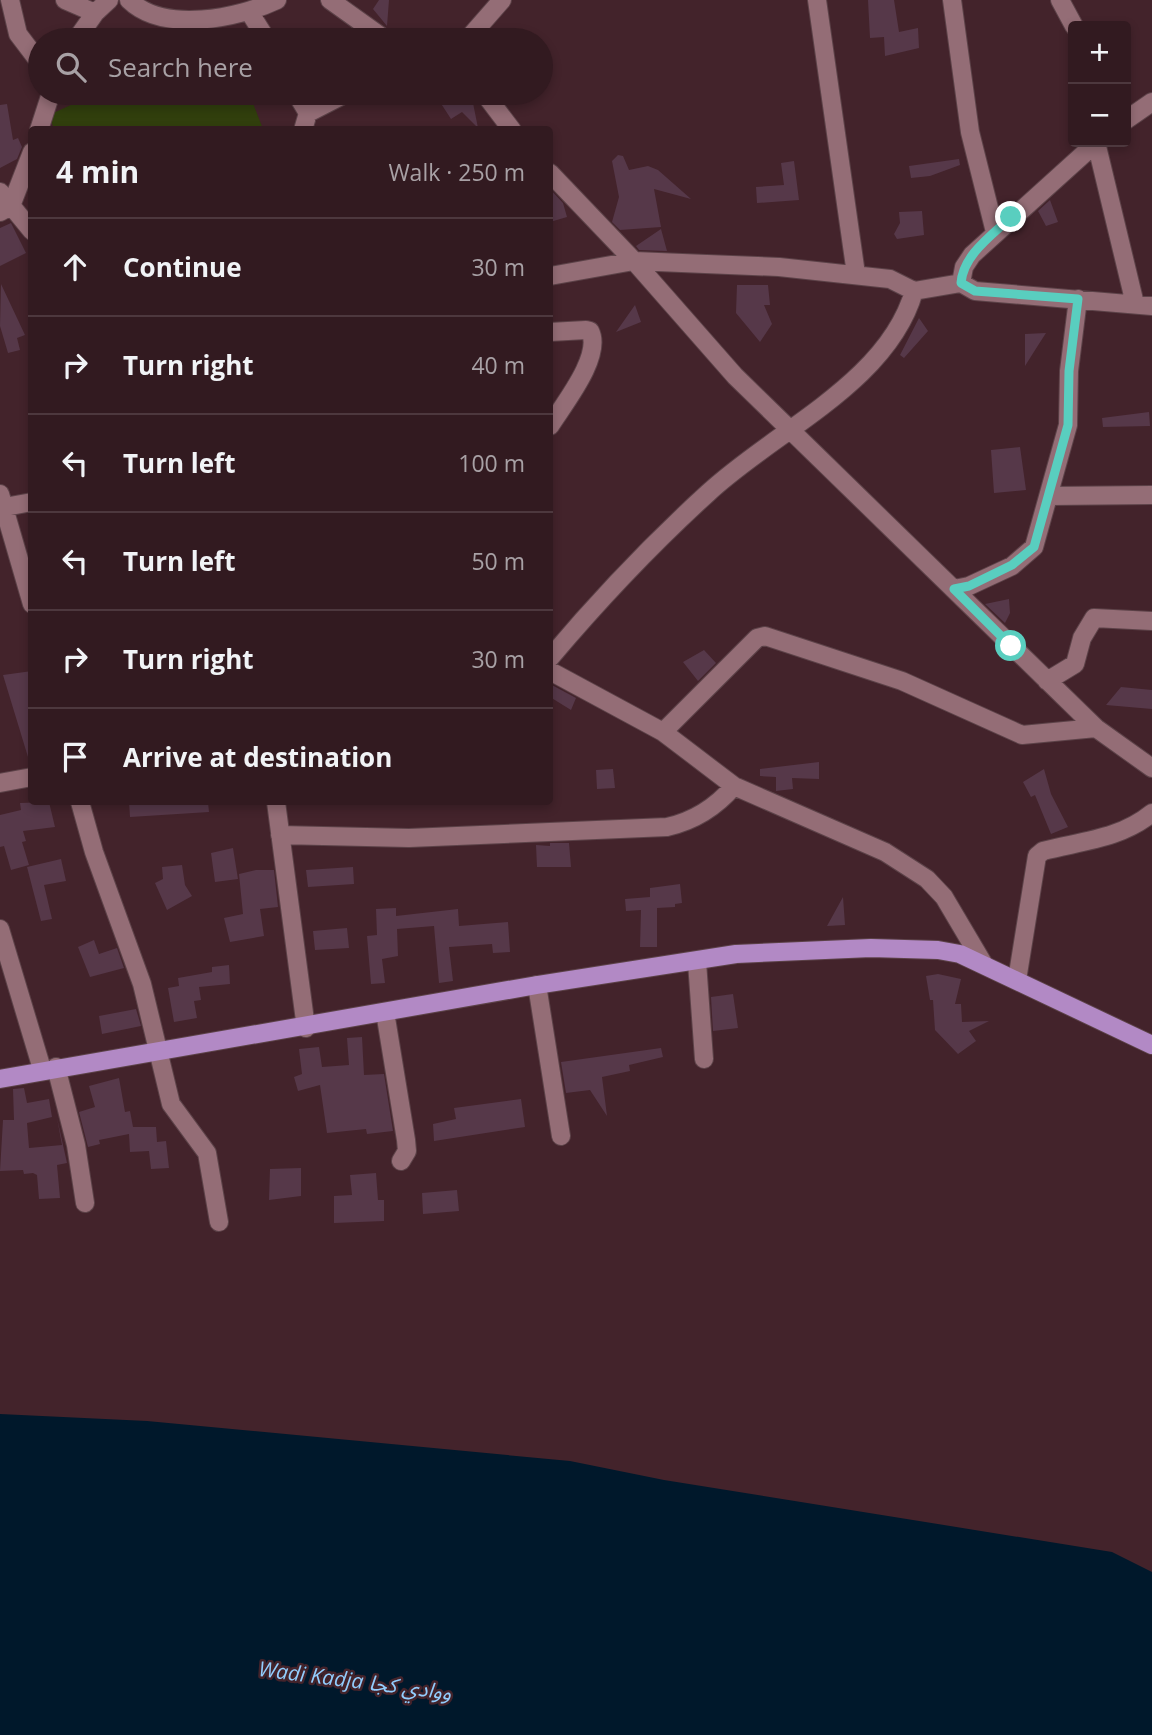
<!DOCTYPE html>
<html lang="en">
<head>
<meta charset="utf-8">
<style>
  :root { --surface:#321a20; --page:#3a2329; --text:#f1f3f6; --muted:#a8a1a5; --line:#4d383e }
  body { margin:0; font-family:"Open Sans","Noto Sans Arabic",sans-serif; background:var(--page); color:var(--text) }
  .controls { position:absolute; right:21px; top:21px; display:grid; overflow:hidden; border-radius:7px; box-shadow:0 4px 10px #0003 }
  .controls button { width:63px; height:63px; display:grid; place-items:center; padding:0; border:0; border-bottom:2px solid var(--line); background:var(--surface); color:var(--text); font:35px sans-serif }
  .stop { position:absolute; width:21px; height:21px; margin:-16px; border:5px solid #59cebf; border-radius:50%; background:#fff }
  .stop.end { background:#59cebf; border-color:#fff; box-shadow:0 2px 7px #0008 }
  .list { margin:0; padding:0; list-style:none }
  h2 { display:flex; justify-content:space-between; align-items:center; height:91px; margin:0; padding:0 28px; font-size:30px }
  h2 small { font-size:23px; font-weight:400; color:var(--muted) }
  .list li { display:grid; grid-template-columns:46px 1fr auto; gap:21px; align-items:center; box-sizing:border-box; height:98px; padding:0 28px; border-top:2px solid var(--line) }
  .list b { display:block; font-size:26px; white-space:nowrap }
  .list em { font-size:23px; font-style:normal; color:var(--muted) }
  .icon { flex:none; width:38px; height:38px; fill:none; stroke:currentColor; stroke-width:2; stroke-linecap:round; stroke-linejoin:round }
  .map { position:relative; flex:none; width:1152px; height:1735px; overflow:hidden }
  .search { position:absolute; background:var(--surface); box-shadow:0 4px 10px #0003; left:28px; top:28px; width:525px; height:77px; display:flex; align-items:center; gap:18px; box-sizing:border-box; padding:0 24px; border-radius:38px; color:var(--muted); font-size:26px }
  .panel { position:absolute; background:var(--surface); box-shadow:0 4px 10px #0003; left:28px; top:126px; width:525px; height:679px; border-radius:7px }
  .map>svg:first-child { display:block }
  .green { fill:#313f0d }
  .water { fill:#00182b }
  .building { fill:#563849 }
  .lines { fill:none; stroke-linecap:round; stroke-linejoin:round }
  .minor-casing { stroke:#5c4248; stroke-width:20 }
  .major-casing { stroke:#5c4248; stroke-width:20 }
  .minor { stroke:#946d76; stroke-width:18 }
  .major { stroke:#b289c5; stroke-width:18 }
  .route { stroke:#59cebf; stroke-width:9 }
  .labels { text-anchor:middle; stroke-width:5; stroke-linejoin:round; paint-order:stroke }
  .water-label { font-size:21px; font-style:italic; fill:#92cdfd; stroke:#43232b }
</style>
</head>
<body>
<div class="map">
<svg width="1152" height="1735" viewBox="0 0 1152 1735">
  <rect width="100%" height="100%" fill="#43232b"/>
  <path class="green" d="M97,93h152l14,36h-209l-5,-14z"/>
  <path class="water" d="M0,1414l147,7 423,40 94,19 448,72 40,20v163h-1152z"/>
  <path class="building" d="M379,0h10l-2,26 -14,-17z
    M868,0h26l5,32 19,-4 1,20 -34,8 -1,-19 -14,1z
    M455,93h16l7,35 -16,-16 -11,7 -11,-17z
    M7,104l6,36 5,-2 4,9 -5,12 -17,9v-63z
    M618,155l5,1 6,14 19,-4 10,4 33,29 -37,-10 7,38 -41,3 -8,-8 7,-25 -7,-36z
    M959,159l1,6 -30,11 -19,2 -2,-12z
    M794,161l5,39 -42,3 -1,-16 28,-2 -3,-22z
    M550,189l13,14 4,14 -17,5z
    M1050,200l8,22 -12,4 -8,-15z
    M922,211l2,24 -27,4 -3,-5 6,-11 -1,-11z
    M11,223l15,30 -26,13v-38z
    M661,229l6,22 -28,-1 -3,-4z
    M1,284l24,51 -8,3 3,12 -12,3 -8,-27z
    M737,285h31l2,20h-6l8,19 -12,18 -24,-29z
    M635,305l6,17 -25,10z
    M919,318l9,13 -24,27 -4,-3z
    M1046,333l-9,14 -12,19v-32z
    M1149,412l1,14 -47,1 -1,-9z
    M1020,447l6,43 -32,3 -3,-43z
    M1009,599l1,14 -5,10 -20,-19z
    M704,650l12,13 -18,18 -15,-19z
    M32,671v85l-4,1 -25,-82z
    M550,684l26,14 -5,12 -21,-13z
    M1121,687l31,3v19l-46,-4z
    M819,762v17l-27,-1 1,11 -17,2v-14l-16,-1v-7z
    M613,769l2,19 -18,1 -1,-19z
    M1044,769l7,25 17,33 -17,7 -16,-39 -4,2 -8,-15z
    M49,802l6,25 -32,4 3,10 -4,1 7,23 -18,5 -7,-24 -4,1v-32l21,-5 -1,-7z
    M129,802h79l1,10 -79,5z
    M550,843h19l2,24h-34l-1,-22 14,1z
    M233,848l5,31 -23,3 -4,-29z
    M61,859l5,22 -22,4 8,34 -11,2 -14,-54z
    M182,865l3,20 7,11 -25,14 -12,-27 8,-4 -1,-12z
    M353,867l1,17 -46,3 -2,-17z
    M256,870h18l4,37 -18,2 4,27 -34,6 -6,-24 19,-4 -4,-40z
    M680,884l2,19 -7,1v3l-18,1v39h-17l1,-37 -15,1 -1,-12 25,-2v-9z
    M843,897l2,28 -18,1z
    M396,908v8l62,-7 1,17 49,-4 2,30 -17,1 -1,-9 -43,3 4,34 -14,2 -5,-57 -37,3 1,27 -16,3 3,24 -14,1 -4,-48 10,-1 -1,-26z
    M347,928l2,20 -34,2 -2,-19z
    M94,940l5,14 18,-6 7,20 -34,9 -12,-30z
    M229,965l1,19 -31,3 2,13 -7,1 3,17 -23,4 -6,-34 11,-2 -1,-8 34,-6v-5z
    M938,974l23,5 -6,25h6l1,18 27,-1 -20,10 7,10 -18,13 -23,-24 -2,-30h-3l-4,-24z
    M733,994l5,34 -25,3 -2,-34z
    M136,1009l5,17 -39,8 -3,-18z
    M362,1037l2,38 20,-1 9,57 -26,3 -1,-5 -39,4 -7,-48 -22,6 -4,-14 8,-3 -3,-25 20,-2 3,20 27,-2 -2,-27z
    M661,1048l2,9 -34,8 1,6 -28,6 5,39 -17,-26 -24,3 -5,-31z
    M119,1078l6,34 5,-1 3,16h23l1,15 9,-1 3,27 -18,1 -2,-18 -19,1 -1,-18 -30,6 1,4 -12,3 -9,-35 16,-5 -6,-21z
    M24,1088l3,15 22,-4 3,18 -25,6 2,25 33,-3 -5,-27 10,45 -10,2 3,33 -21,1 -2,-24 -4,-2 -9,1 -1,-4 -23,1 3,-51h11l-1,-31z
    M521,1099l4,28 -91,14 -1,-17 23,-5 -2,-11z
    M301,1168v28l-32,4 1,-31z
    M376,1173l2,27h6v21l-50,2v-27l18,-1 -2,-20z
    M457,1190l2,21 -36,3 -1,-21z"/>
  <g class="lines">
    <g class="minor-casing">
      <path id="minor" d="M10,0l8,34 22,29
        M65,0l30,13
        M129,0c35,34 110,18 148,0
        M330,0l56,40
        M817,0l39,274
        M952,0l18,132 25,100
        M1060,0l14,26
        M250,13l17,27
        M76,40l19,-27 14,-13
        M467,40l35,-40
        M296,93l12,20 -5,17
        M484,93l28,37
        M308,113l39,-20
        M1126,120l26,-18
        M39,130l12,-37
        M1096,142l39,162
        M550,173l84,88 101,115 361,352 56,40
        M0,192l32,39
        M0,212l11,-6 21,-54
        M550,276l84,-15 145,6 111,12 24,12 47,-8 14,8 177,15
        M961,283l3,-16 8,-12 125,-113
        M550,332l36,-2 4,1c13,25 -27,74 -40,95
        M0,494l32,110
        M1049,496l103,-1
        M0,508l32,-6
        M954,589l15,-3 43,-20 22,-19 34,-122 1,-54 9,-72
        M550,658c49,-58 102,-114 158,-165 66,-62 180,-110 206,-202
        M550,671l113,61 71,54 151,66 42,27 17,18 39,66
        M1047,681l28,-17 7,-26 12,-20 58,3
        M663,732l94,-94 8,-2 137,45 120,54 74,-7
        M0,783l32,-6
        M80,802l14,50 48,132 29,120 36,49 12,69
        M276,802l30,226
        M280,835l129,3 258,-11c27,-6 49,-20 67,-41
        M0,929l42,140
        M697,962l7,97
        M1017,980l20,-124 6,-5c39,-10 77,-12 109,-38
        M537,985l24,151
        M385,1012l21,128 1,11 -6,10
        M56,1067l20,78 9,58"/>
    </g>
    <g class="major-casing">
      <path id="major" d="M0,1079l537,-94 199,-31 135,-6 67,2 22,4 192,91"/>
    </g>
    <use href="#minor" class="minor"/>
    <use href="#major" class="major"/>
  </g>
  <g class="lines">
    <path class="route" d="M1011,217c-19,18 -48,38 -50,66l14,8 103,8 -9,72 -1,54 -34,122 -22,18 -43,21 -15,3 57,57"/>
  </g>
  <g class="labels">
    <g class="water-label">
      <text transform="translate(355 1681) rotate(7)" y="7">Wadi Kadja ووادي كجا</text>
    </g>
  </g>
</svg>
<div class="controls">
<button>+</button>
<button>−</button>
</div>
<div class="stop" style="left:1011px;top:646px"></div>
<div class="stop end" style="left:1011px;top:217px"></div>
<div class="search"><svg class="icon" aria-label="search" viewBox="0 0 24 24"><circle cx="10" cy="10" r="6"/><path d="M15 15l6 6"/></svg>Search here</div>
<section class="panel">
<h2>4 min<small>Walk · 250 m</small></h2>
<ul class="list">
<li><svg class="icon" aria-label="ahead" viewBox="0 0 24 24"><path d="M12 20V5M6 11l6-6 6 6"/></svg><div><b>Continue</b></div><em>30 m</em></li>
<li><svg class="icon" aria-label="right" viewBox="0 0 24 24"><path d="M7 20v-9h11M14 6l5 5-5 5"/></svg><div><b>Turn right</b></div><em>40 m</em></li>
<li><svg class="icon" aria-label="left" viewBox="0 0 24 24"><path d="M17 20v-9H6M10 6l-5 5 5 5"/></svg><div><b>Turn left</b></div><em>100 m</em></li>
<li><svg class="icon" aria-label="left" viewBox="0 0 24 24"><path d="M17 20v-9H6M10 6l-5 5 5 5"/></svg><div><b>Turn left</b></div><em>50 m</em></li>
<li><svg class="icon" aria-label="right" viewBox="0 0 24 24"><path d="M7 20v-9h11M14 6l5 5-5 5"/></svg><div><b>Turn right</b></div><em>30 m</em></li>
<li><svg class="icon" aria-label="arrive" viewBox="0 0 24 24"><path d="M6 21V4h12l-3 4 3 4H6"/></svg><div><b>Arrive at destination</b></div></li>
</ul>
</section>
</div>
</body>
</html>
